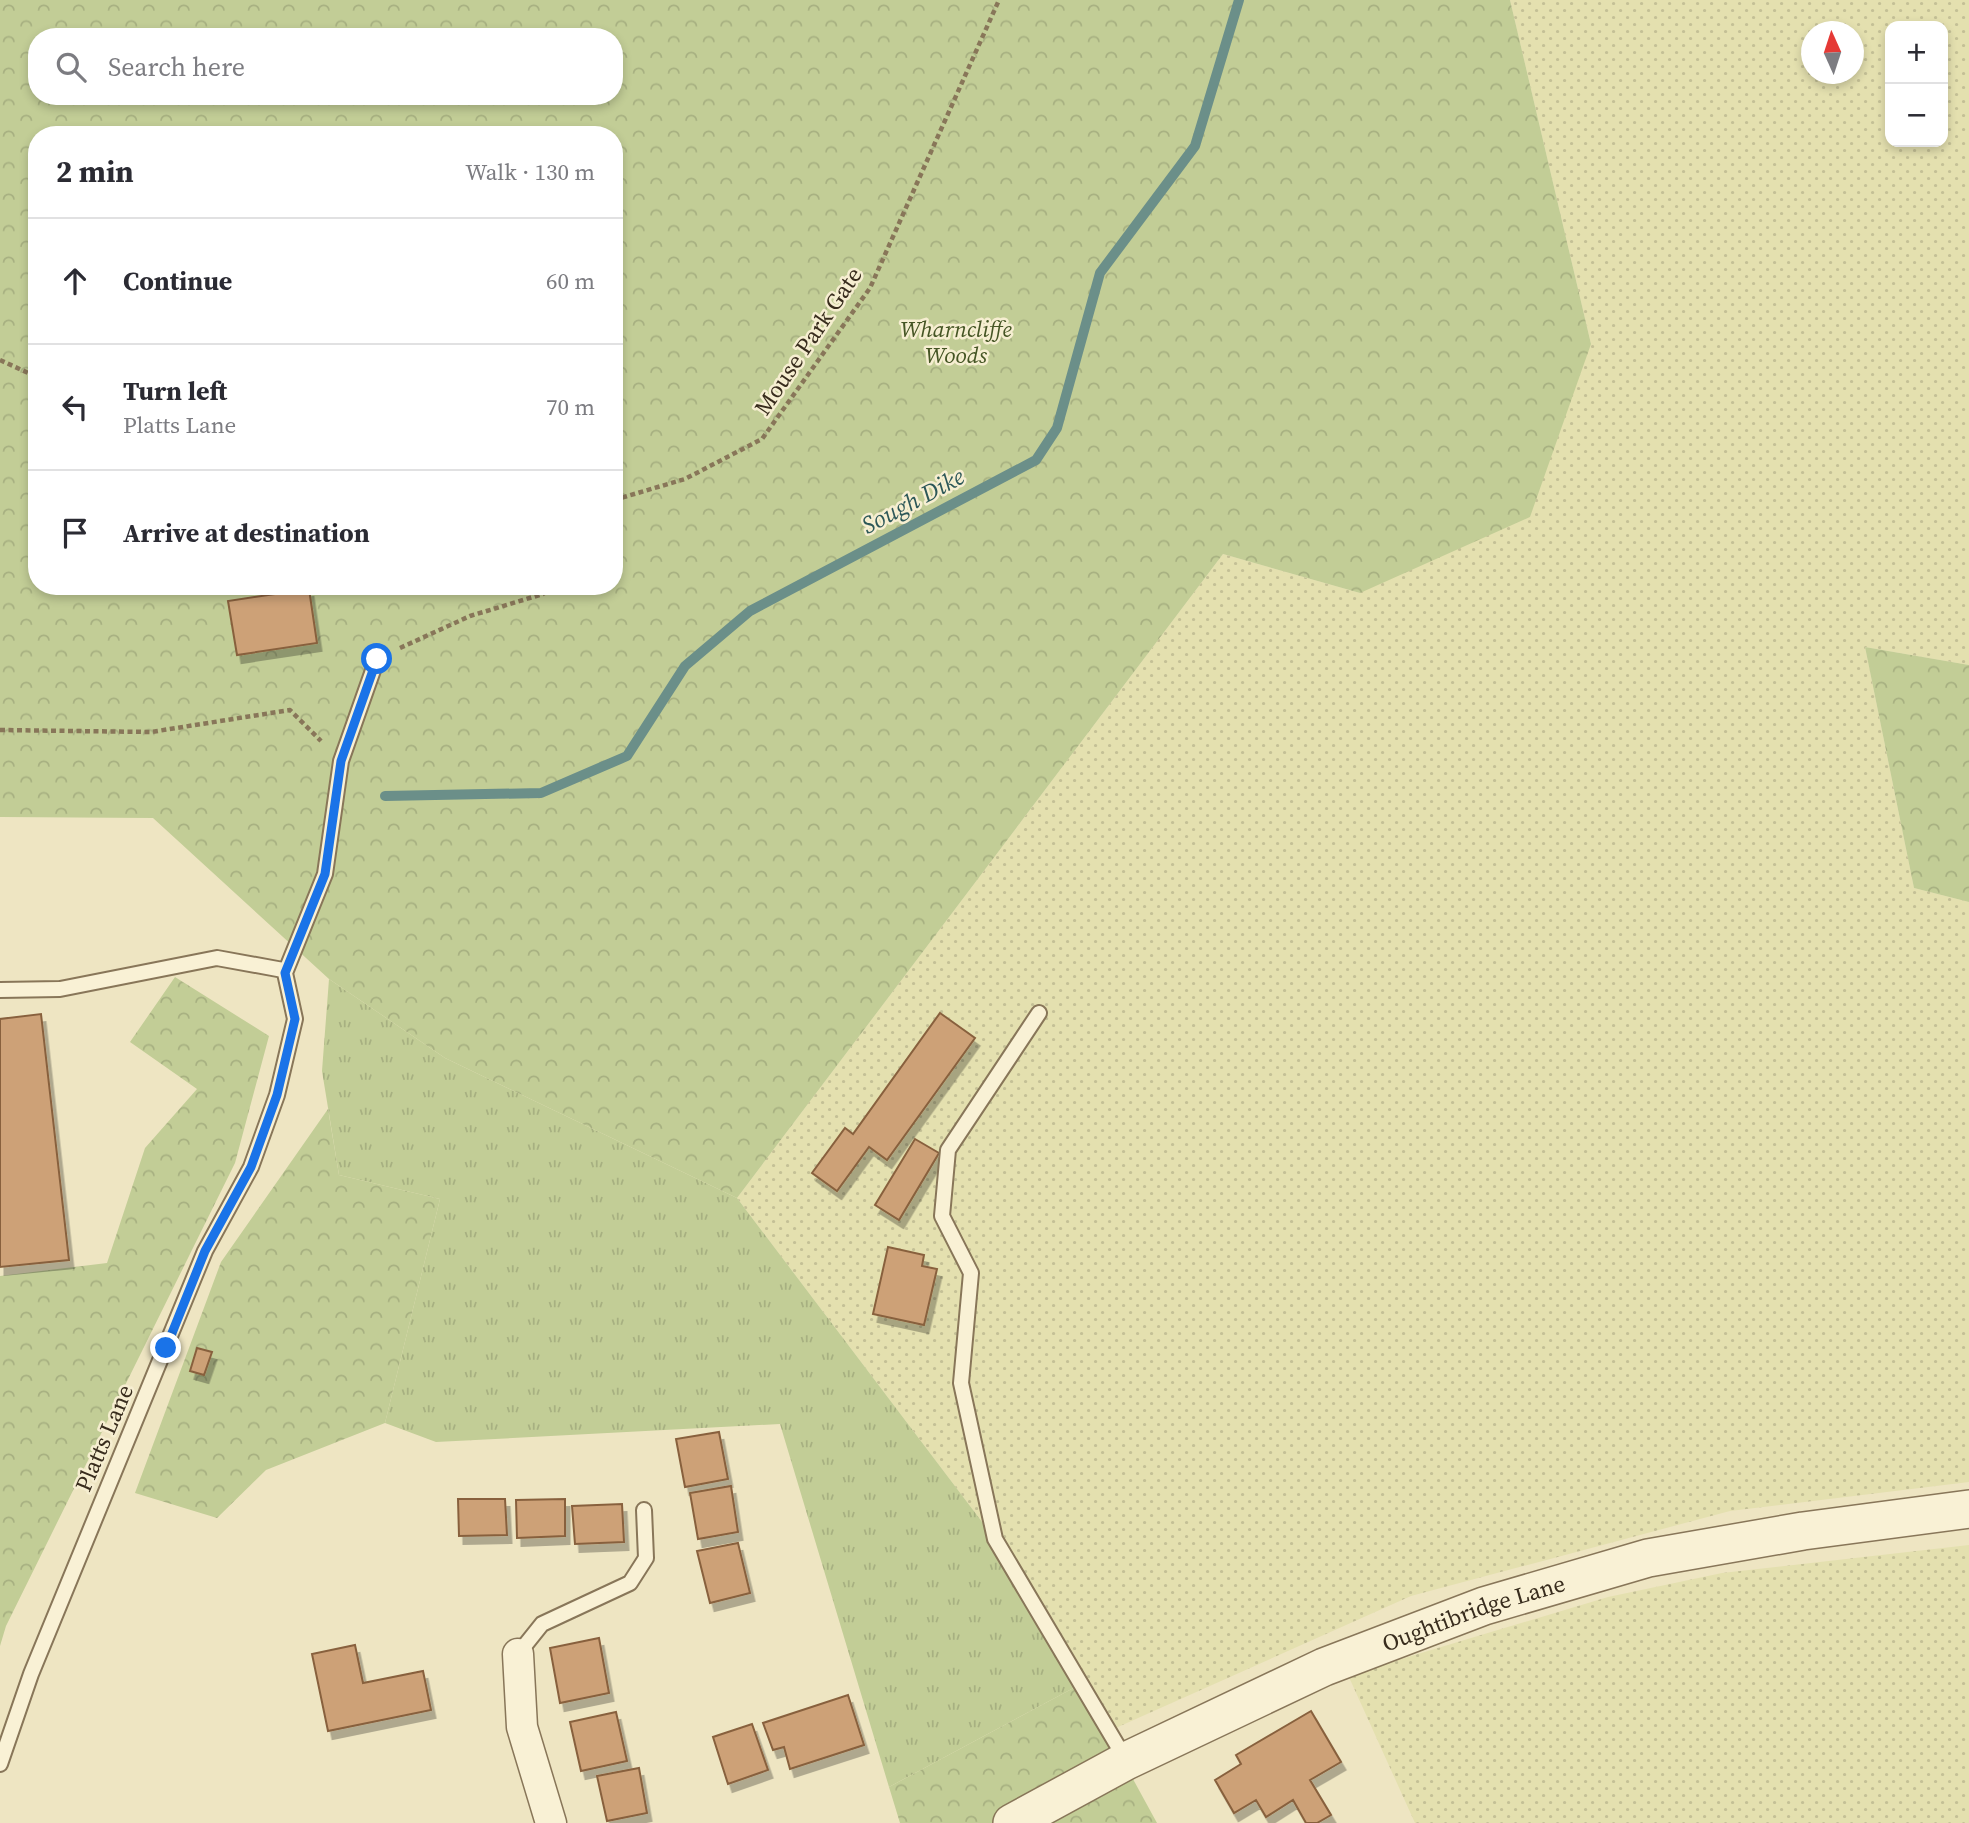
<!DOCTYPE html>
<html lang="en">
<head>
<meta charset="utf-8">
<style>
  :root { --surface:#fff; --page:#f7f7f7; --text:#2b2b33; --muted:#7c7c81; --line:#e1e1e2 }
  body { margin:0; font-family:"Source Serif 4",serif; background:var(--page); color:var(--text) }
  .controls { position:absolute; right:21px; top:21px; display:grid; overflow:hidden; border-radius:14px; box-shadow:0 4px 10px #0003 }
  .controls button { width:63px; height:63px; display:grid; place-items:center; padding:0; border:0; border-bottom:2px solid var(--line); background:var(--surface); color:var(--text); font:35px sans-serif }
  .compass { position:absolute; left:1801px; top:21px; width:63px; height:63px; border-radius:50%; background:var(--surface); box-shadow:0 4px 10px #0003; rotate:357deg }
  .stop { position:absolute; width:21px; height:21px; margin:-16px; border:5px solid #1a73e8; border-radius:50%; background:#fff }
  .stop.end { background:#1a73e8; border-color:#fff; box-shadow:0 2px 7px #0008 }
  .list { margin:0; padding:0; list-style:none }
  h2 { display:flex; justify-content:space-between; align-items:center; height:91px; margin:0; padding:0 28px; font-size:30px }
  h2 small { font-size:23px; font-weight:400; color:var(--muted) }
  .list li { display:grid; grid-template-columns:46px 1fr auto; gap:21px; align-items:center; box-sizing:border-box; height:126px; padding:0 28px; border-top:2px solid var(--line) }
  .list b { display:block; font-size:26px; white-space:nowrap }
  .list p { margin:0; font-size:23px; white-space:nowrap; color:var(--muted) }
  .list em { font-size:23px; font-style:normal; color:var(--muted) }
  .icon { flex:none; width:38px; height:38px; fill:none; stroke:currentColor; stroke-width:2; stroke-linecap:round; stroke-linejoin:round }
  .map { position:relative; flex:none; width:1969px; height:1823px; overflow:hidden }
  .search { position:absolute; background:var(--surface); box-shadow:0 4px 10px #0003; left:28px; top:28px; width:595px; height:77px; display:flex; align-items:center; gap:18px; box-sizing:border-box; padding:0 24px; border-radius:28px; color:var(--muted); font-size:26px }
  .panel { position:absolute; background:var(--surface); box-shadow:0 4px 10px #0003; left:28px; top:126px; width:595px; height:469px; border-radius:28px }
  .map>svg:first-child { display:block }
  .farmland { fill:url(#farmland-dots); fill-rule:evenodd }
  .grass { fill:url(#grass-tufts) }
  .forest { fill:url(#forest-crowns); fill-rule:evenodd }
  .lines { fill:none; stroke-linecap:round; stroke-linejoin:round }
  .stream { stroke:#6b8f89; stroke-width:10 }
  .building { fill:#cda177; stroke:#88613e; stroke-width:2; filter:url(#shadow) }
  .service-casing { stroke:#887659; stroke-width:18 }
  .minor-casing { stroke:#887659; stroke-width:33 }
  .tertiary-casing { stroke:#887659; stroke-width:40 }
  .path { stroke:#887659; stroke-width:4.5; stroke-dasharray:5 3.5; stroke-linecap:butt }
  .service { stroke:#f9f1d5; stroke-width:14 }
  .minor { stroke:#f9f1d5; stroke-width:30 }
  .tertiary { stroke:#f9f1d5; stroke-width:37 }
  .route { stroke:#1a73e8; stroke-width:9 }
  .labels { text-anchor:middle; stroke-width:5; stroke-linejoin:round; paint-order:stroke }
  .park-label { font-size:23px; font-style:italic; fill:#455524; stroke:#f6eed1 }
  .street-label { font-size:23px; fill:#382c1d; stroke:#f6eed1 }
  .water-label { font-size:24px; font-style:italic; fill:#2c5758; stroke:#f6eed1 }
</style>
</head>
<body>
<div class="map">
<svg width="1969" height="1823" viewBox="0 0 1969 1823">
  <defs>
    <pattern id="farmland-dots" width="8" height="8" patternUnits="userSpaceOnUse" patternTransform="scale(1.75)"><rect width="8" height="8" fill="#e4e0af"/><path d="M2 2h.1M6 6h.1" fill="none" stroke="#c4c096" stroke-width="1.8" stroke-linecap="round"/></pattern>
    <pattern id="grass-tufts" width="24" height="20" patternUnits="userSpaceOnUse" patternTransform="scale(1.75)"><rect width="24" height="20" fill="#c2cd96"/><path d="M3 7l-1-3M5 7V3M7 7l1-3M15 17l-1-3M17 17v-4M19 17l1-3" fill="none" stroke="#a7b081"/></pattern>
    <pattern id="forest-crowns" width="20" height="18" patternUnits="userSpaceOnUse" patternTransform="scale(1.75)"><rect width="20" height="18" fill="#c2cd96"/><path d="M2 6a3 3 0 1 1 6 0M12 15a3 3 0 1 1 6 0" fill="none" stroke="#a7b081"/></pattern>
    <filter id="shadow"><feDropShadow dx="4.5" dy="8" stdDeviation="0" flood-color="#0004"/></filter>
  </defs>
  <rect width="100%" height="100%" fill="#eee5c2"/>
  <path class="farmland" d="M1510,0h459v665l-104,-18 49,241 55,14v580l-239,29 -319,85 -302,135 -114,-192 -258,-341 486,-644 137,39 231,-249zM1890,26h53v116h-53zM1812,32h42v42h-42z
    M1969,1545v278h-554l-67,-148 260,-78 114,-24z"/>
  <path class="grass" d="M329,979l116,79 292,140 258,341 86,145 -192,103 -109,-363 -344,18 -51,-19 55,-224 -101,-24 -17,-104z"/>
  <path class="forest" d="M0,0h1510l81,344 -61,173 -170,76 -137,-39 -486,644 -292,-140 -116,-79 -176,-161 -153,-1zM37,37h577v59h-577zM37,135h577v451h-577z
    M1865,647l104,18v237l-55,-14z
    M175,977l94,59 -34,127 -229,463 -6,20v-370l107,-13 38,-115 52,-59 -67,-47z
    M328,1109l11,66 101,24 -55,224 -119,47 -49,48 -82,-25 86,-231z
    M1081,1684l76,139h-257l-11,-36z"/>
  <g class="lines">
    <path class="stream" d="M385,796l156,-3 86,-37 58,-90 65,-55 286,-151 21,-32 43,-155 95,-127 44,-146"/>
  </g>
  <path class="building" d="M309,589l8,54 -80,12 -9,-54z
    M940,1013l35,25 -88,122 -18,-13 -32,44 -25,-18 33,-45 8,6z
    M41,1014l28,246 -69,7v-248z
    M915,1139l24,14 -40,67 -24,-15z
    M888,1247l36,8 -2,11 15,3 -13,56 -51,-11z
    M197,1348l15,4 -8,23 -14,-4z
    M719,1432l9,47 -43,8 -9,-48z
    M731,1486l7,46 -40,7 -8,-46z
    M458,1499h47l2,36 -48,1z
    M565,1499v37l-48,2 -1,-38z
    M622,1504l2,38 -49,2 -3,-38z
    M738,1543l12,50 -40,10 -13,-52z
    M599,1638l10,55 -49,10 -10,-55z
    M355,1645l8,38 60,-12 8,39 -103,21 -16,-77z
    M848,1695l16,50 -74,24 -6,-22 -11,3 -10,-27z
    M1311,1711l30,51 -31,18 21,35 -14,8h-11l-13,-23 -27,17 -10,-17 -22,13 -19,-33 26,-16 -5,-9z
    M616,1712l11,49 -46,10 -11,-49z
    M752,1724l16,46 -40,14 -15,-47z
    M639,1768l8,45 -40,8 -10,-45z"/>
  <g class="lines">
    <g class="service-casing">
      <path id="service" d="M285,973l40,-99 16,-113 36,-102
        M0,990l60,-1 157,-31 66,12 2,3
        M1039,1013l-91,137 -6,66 29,57 -10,110 34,156 131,221
        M518,1654l24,-30 88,-41 16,-25 -2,-48
        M0,1764l31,-90 174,-423 46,-84 26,-72 18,-76 -10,-46"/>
    </g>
    <g class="minor-casing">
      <path id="minor" d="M518,1654l4,73 29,96"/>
    </g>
    <g class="tertiary-casing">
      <g id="tertiary">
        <path id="s1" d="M1012,1823l114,-62 198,-94 160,-61 164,-48 155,-27 166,-22"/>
      </g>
    </g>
    <path class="path" d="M0,360l37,17
      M614,500l71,-21 77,-40 108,-151 129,-288
      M400,648l70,-32 73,-22 12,-8
      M0,730l151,2 139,-22 31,31"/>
    <use href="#service" class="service"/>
    <use href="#minor" class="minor"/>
    <use href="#tertiary" class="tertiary"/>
  </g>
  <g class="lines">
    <path class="route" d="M166,1348l39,-97 46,-84 26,-72 18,-76 -10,-46 40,-99 16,-113 36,-102"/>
  </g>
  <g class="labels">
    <g class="park-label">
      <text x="956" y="337">Wharncliffe<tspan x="956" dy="26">Woods</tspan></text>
    </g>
    <g class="street-label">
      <text transform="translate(808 341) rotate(-56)" y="8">Mouse Park Gate</text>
      <text transform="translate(104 1438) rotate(-67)" y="8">Platts Lane</text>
      <text dy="8" stroke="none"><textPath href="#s1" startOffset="508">Oughtibridge Lane</textPath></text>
    </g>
    <g class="water-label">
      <text transform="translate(913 501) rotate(-28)" y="8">Sough Dike</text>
    </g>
  </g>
</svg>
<div class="controls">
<button>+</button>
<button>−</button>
</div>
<svg class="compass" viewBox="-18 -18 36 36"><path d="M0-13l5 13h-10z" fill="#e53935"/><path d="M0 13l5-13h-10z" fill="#7c7c81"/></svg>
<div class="stop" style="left:377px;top:659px"></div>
<div class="stop end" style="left:166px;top:1348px"></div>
<div class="search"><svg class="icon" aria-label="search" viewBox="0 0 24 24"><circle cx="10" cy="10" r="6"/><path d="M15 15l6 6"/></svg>Search here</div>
<section class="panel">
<h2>2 min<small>Walk · 130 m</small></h2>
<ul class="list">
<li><svg class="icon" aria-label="ahead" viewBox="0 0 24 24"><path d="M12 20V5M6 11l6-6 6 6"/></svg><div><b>Continue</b></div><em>60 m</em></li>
<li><svg class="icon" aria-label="left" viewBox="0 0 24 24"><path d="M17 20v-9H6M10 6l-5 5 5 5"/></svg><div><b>Turn left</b><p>Platts Lane</p></div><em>70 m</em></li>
<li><svg class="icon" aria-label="arrive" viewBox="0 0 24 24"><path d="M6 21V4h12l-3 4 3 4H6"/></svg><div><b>Arrive at destination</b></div></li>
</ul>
</section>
</div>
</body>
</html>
